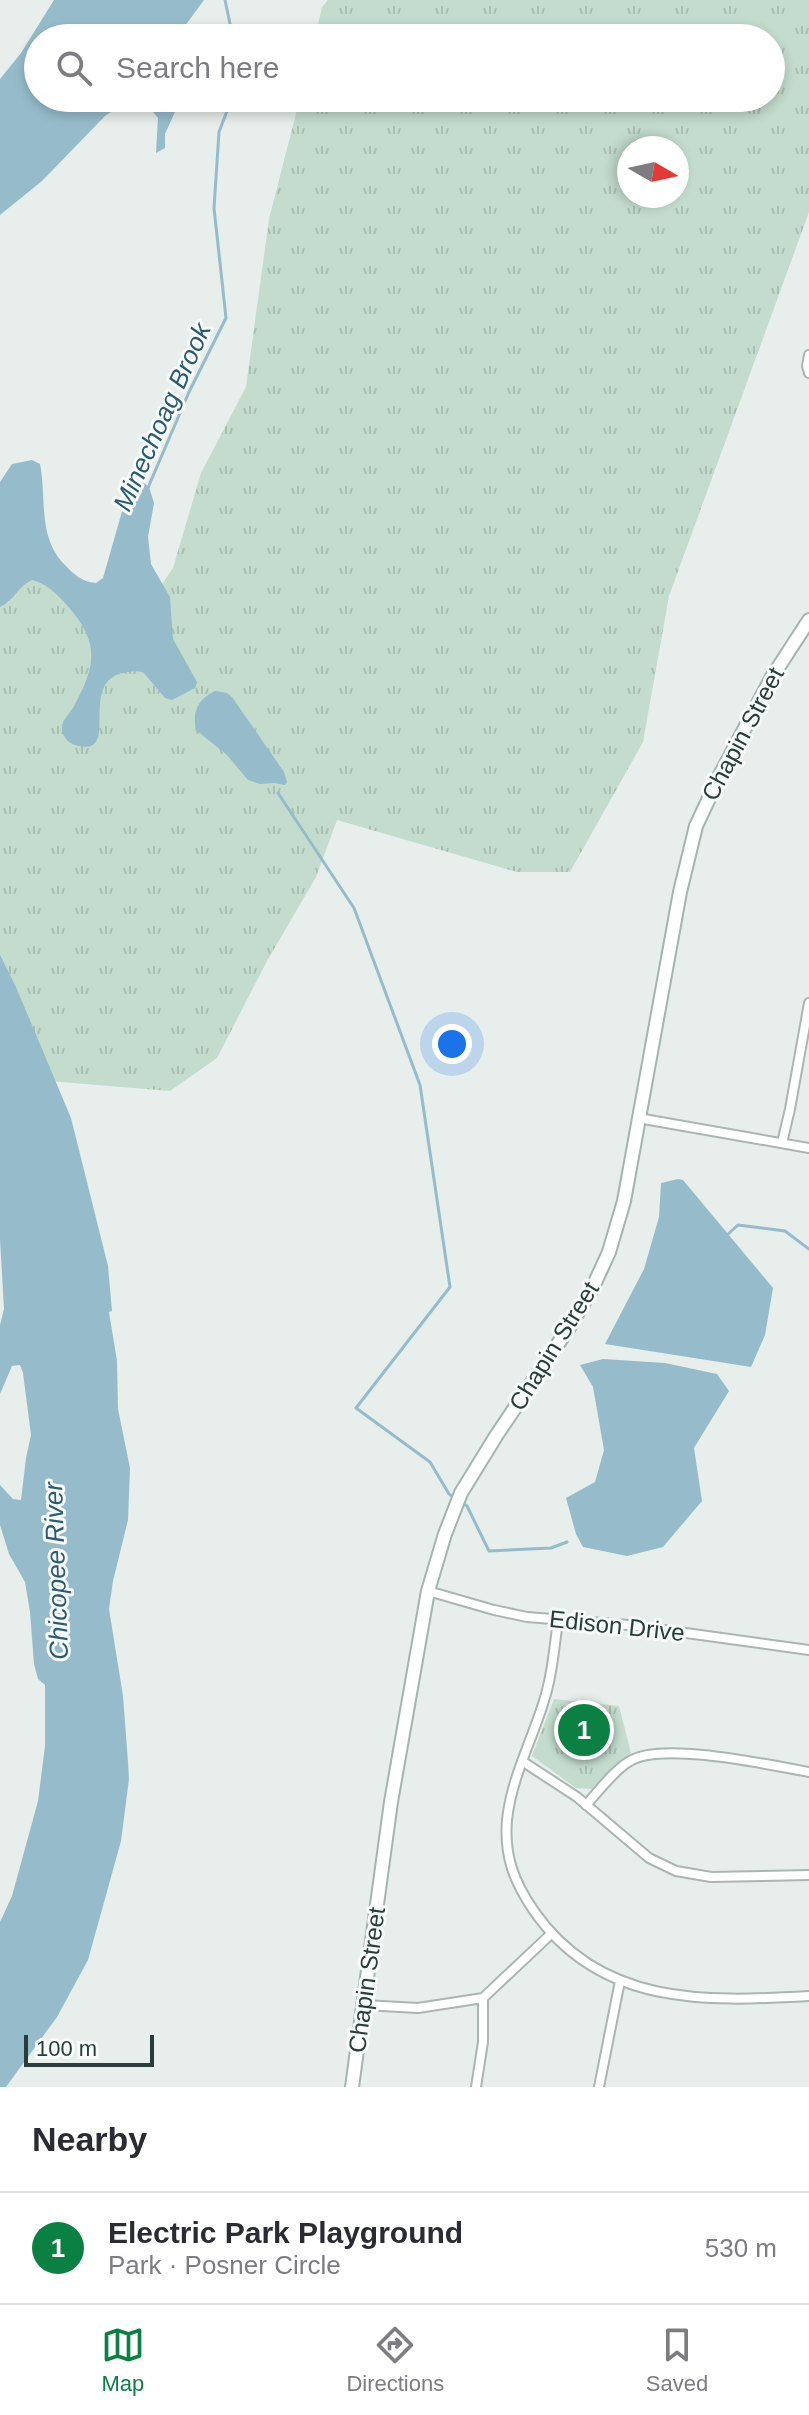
<!DOCTYPE html>
<html lang="en">
<head>
<meta charset="utf-8">
<style>
  :root { --surface:#fff; --page:#f2f2f3; --text:#2b2b33; --muted:#7c7c81; --line:#e1e1e2; --accent:#0b8043 }
  body { margin:0; font-family:Helvetica,sans-serif; background:var(--page); color:var(--text) }
  .compass { position:absolute; left:617px; top:136px; width:72px; height:72px; border-radius:50%; background:var(--surface); box-shadow:0 4px 12px #0003; rotate:99deg }
  .scale { position:absolute; left:24px; bottom:20px; width:130px; box-sizing:border-box; padding-left:8px; border:4px solid #273e3b; border-top:0; font-size:22px; line-height:28px; white-space:nowrap; color:#273e3b; -webkit-text-stroke:6px #f7faf9; paint-order:stroke }
  .you { position:absolute; left:452px; top:1044px; width:28px; height:28px; margin:-20px; border:6px solid #fff; border-radius:50%; background:#1a73e8; box-shadow:0 0 0 12px #1a73e833 }
  .badge { display:grid; place-items:center; width:52px; height:52px; border-radius:50%; background:var(--accent); color:#fff; font-size:26px; font-weight:700 }
  .pin { position:absolute; translate:-50% -50%; border:4px solid #fff; box-shadow:0 2px 8px #0006 }
  .list { margin:0; padding:0; list-style:none }
  h2 { display:flex; justify-content:space-between; align-items:center; height:104px; margin:0; padding:0 32px; font-size:34px }
  h2 small { font-size:26px; font-weight:400; color:var(--muted) }
  .list li { display:grid; grid-template-columns:52px 1fr auto; gap:24px; align-items:center; box-sizing:border-box; height:112px; padding:0 32px; border-top:2px solid var(--line) }
  .list b { display:block; font-size:30px; white-space:nowrap }
  .list p { margin:0; font-size:26px; white-space:nowrap; color:var(--muted) }
  .list em { font-size:26px; font-style:normal; color:var(--muted) }
  .icon { flex:none; width:44px; height:44px; fill:none; stroke:currentColor; stroke-width:2; stroke-linecap:round; stroke-linejoin:round }
  .map { position:relative; flex:none; width:809px; height:2087px; overflow:hidden }
  .search { position:absolute; background:var(--surface); box-shadow:0 4px 12px #0003; left:24px; right:24px; top:24px; height:88px; display:flex; align-items:center; gap:20px; box-sizing:border-box; padding:0 28px; border-radius:44px; color:var(--muted); font-size:30px }
  .sheet { height:216px; background:var(--surface) }
  nav { display:flex; justify-content:space-around; align-items:center; box-sizing:border-box; height:112px; border-top:2px solid var(--line); background:var(--surface); font-size:22px; color:var(--muted) }
  nav a { display:grid; justify-items:center; gap:4px }
  nav .on { color:var(--accent) }
  .map>svg:first-child { display:block }
  .grass { fill:url(#grass-tufts); fill-rule:evenodd }
  .garden { fill:#c3dccd }
  .water { fill:#96bccb }
  .lines { fill:none; stroke-linecap:round; stroke-linejoin:round }
  .stream { stroke:#96bccb; stroke-width:3 }
  .street-casing { stroke:#aab6b3; stroke-width:12 }
  .secondary-casing { stroke:#a3b5b1; stroke-width:16 }
  .street { stroke:#fff; stroke-width:8 }
  .secondary { stroke:#fff; stroke-width:12 }
  .labels { text-anchor:middle; stroke-width:6; stroke-linejoin:round; paint-order:stroke }
  .street-label { font-size:24px; fill:#273e3b; stroke:#f7faf9 }
  .water-label { font-size:26px; font-style:italic; fill:#285c74; stroke:#f7faf9 }
</style>
</head>
<body>
<div class="map">
<svg width="809" height="2087" viewBox="0 0 809 2087">
  <defs>
    <pattern id="grass-tufts" width="24" height="20" patternUnits="userSpaceOnUse" patternTransform="scale(2)"><rect width="24" height="20" fill="#c3dccd"/><path d="M3 7l-1-3M5 7V3M7 7l1-3M15 17l-1-3M17 17v-4M19 17l1-3" fill="none" stroke="#a8beb1"/></pattern>
  </defs>
  <rect width="100%" height="100%" fill="#e7eeec"/>
  <path class="grass" d="M328,0h481v212l-140,384 -26,146 -73,130h-53l-180,-52 -21,57 -49,84 -50,97 -47,33 -121,-10 -49,-93v-478l47,61 93,46 33,-49 28,-95 45,-86 23,-168 31,-121h471v-60h-456l7,-31zM629,148h48v48h-48z
    M554,1699l65,7 12,47 -39,36 -16,-1 -44,-32z"/>
  <path class="garden" d="M554,1713l19,8 -9,22 -18,-8z"/>
  <path class="water" d="M54,0h150l-28,38h-138v60h93l-26,18 -63,65 -42,34v-136l21,-26z
    M141,98h32l6,5 -14,31v14l-9,5 2,-35z
    M32,460l8,4c7,35 -3,73 25,101 9,10 18,17 31,18l7,-5 26,-91 3,-3 12,-1 5,4 5,16 -6,34 3,27 19,33 3,42 24,43 -2,6 -23,12 -7,-2 -22,-26c-9,-2 -16,0 -24,2 -40,14 3,85 -44,71 -7,-2 -14,-10 -13,-18 0,-7 9,-15 12,-21 21,-38 26,-62 -3,-96 -10,-12 -24,-27 -39,-30 -14,6 -18,21 -32,27v-125l12,-18z
    M215,691l12,2 5,4 52,75 3,10 -2,3 -11,-2 -14,1 -12,-4 -21,-25 -31,-25c-4,-18 2,-31 19,-39z
    M0,955l16,32 55,131 37,148 4,45 -3,1 8,49 1,48 12,59 -2,52 -15,61 -4,28 14,87 5,66 1,17 -8,62 -33,119 -31,57 -51,70h-6v-165l12,-26 26,-95 7,-55v-61l-7,-6 -4,-15 -4,-52 -5,-30 -16,-28 -9,-29v-40l13,14 8,1 5,-42 5,-23 -8,-62 -3,-8 -8,1 -12,28v-69l4,-16 -4,-70z
    M678,1179l5,1 90,108 -8,47 -14,32 -146,-23 39,-75 15,-52 2,-34z
    M603,1359l62,4 52,11 12,17 -35,57 8,53 -39,46 -36,9 -44,-9 -7,-13 -10,-36 29,-16 9,-32 -11,-63 -13,-22z"/>
  <g class="lines">
    <path class="stream" d="M225,0l8,38
      M147,490l42,-98 37,-74 -12,-110 5,-76 13,-34
      M278,793l76,115 66,177 30,202 -94,121 74,54 19,32 6,4
      M727,1235l11,-10 47,6 24,18
      M461,1502l6,4 22,45 62,-3 16,-6"/>
    <g class="street-casing">
      <path id="street" d="M809,355l-2,11 2,7
        M638,1118l171,30
        M782,1143l8,-34 19,-106
        M428,1591l66,19 33,7 101,8 181,25
        M558,1621c-4,28 -6,56 -15,83 -12,38 -32,76 -36,116 -3,36 7,62 27,91 66,95 171,91 275,85
        M522,1761l55,36 72,61 27,13 35,6 98,-2
        M586,1805c12,-13 29,-36 44,-44 32,-20 139,4 179,11
        M364,2005l54,3 65,-10 68,-64
        M476,2087l7,-45v-44
        M599,2087l21,-106"/>
    </g>
    <g class="secondary-casing">
      <path id="secondary" d="M352,2087l39,-285 37,-211 17,-57 16,-41 35,-57 74,-110 22,-37 17,-37 15,-51 56,-309 16,-66 23,-49 53,-100 37,-57"/>
    </g>
    <use href="#street" class="street"/>
    <use href="#secondary" class="secondary"/>
  </g>
  <g class="labels">
    <g class="street-label">
      <text transform="translate(743 734) rotate(-62)" y="8">Chapin Street</text>
      <text transform="translate(554 1346) rotate(-58)" y="8">Chapin Street</text>
      <text transform="translate(617 1626) rotate(6)" y="8">Edison Drive</text>
      <text transform="translate(367 1980) rotate(-82)" y="8">Chapin Street</text>
    </g>
    <g class="water-label">
      <text transform="translate(162 417) rotate(-66)" y="9">Minechoag Brook</text>
      <text transform="translate(56 1571) rotate(-92)" y="9">Chicopee River</text>
    </g>
  </g>
</svg>
<svg class="compass" viewBox="-18 -18 36 36"><path d="M0-13l5 13h-10z" fill="#e53935"/><path d="M0 13l5-13h-10z" fill="#7c7c81"/></svg>
<div class="scale">100 m</div>
<div class="you"></div>
<div class="pin badge" style="left:584px;top:1730px">1</div>
<div class="search"><svg class="icon" aria-label="search" viewBox="0 0 24 24"><circle cx="10" cy="10" r="6"/><path d="M15 15l6 6"/></svg>Search here</div>
</div>
<section class="sheet">
<h2>Nearby<small></small></h2>
<ul class="list">
<li><span class="badge">1</span><div><b>Electric Park Playground</b><p>Park · Posner Circle</p></div><em>530 m</em></li>
</ul>
</section>
<nav>
<a class="on"><svg class="icon" aria-label="map" viewBox="0 0 24 24"><path d="M3 6l6-2 6 2 6-2v14l-6 2-6-2-6 2zM9 4v14M15 6v14"/></svg>Map</a>
<a><svg class="icon" aria-label="directions" viewBox="0 0 24 24"><path d="M12 3l9 9-9 9-9-9zM9 14v-3h6M13 9l2 2-2 2"/></svg>Directions</a>
<a><svg class="icon" aria-label="saved" viewBox="0 0 24 24"><path d="M7 4h10v16l-5-4-5 4z"/></svg>Saved</a>
</nav>
</body>
</html>
